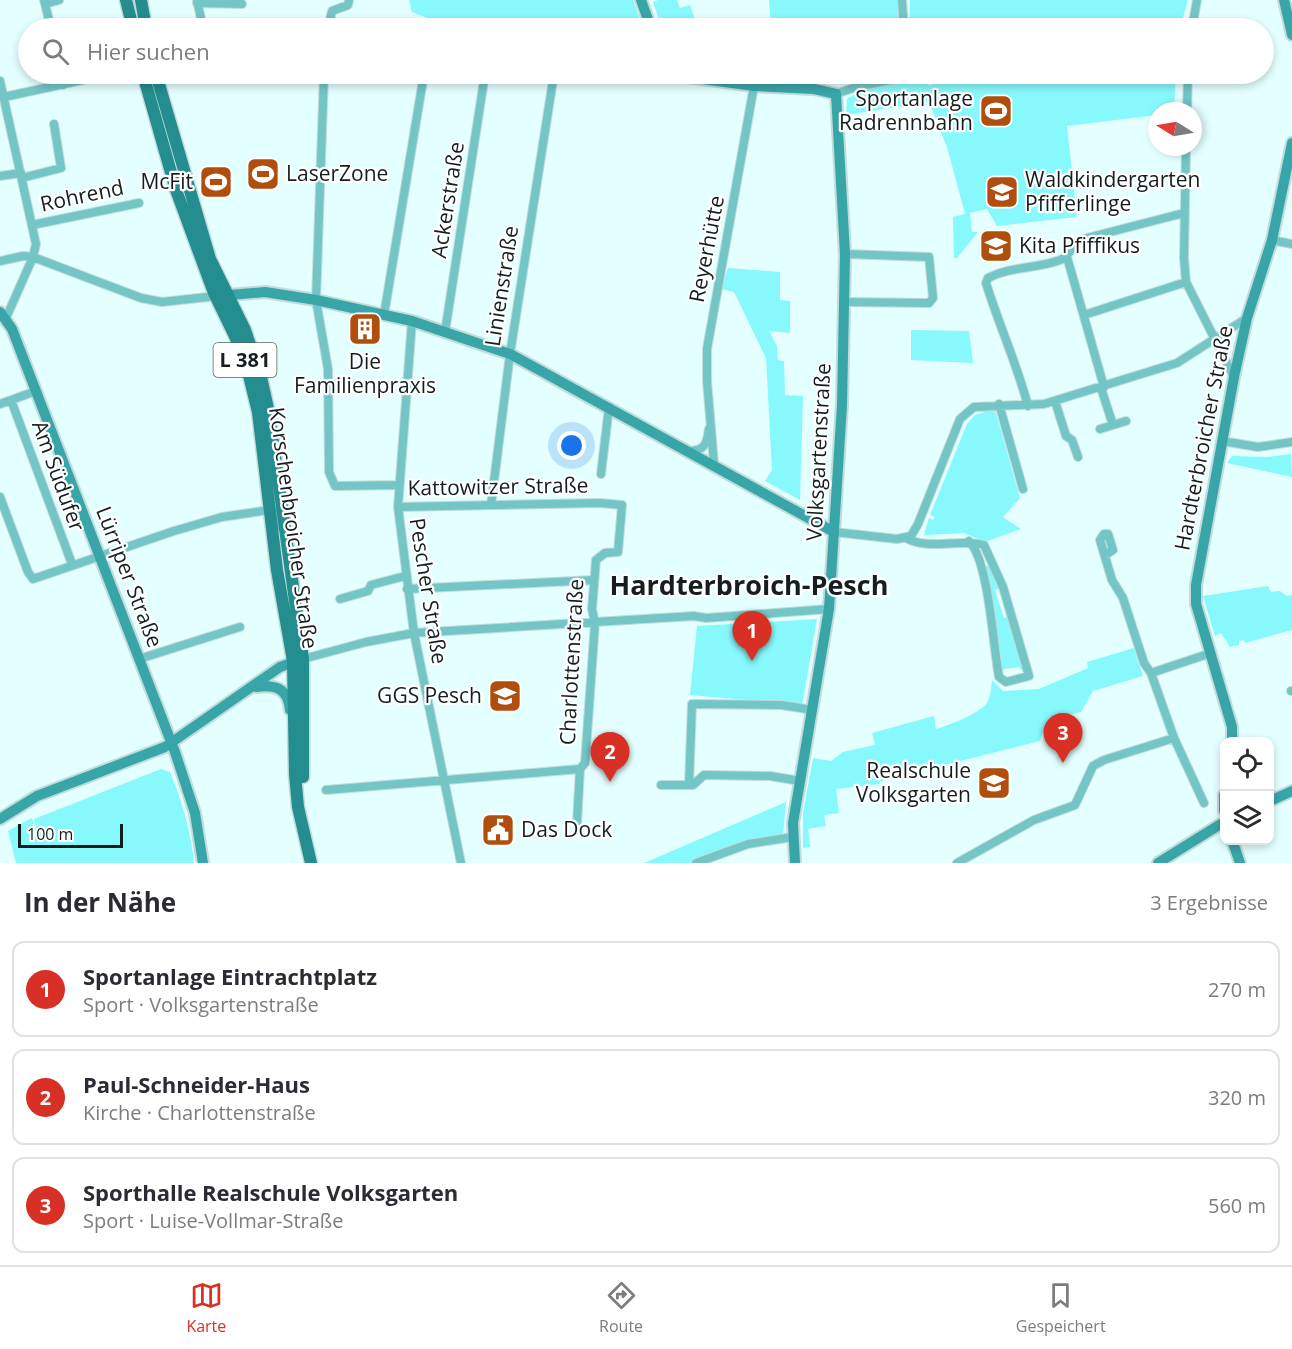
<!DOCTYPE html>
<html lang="de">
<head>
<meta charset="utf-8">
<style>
  :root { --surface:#fff; --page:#f7f7f7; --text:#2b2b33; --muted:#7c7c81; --line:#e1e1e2; --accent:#d93025 }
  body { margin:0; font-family:"Open Sans",sans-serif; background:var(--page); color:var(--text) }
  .controls { position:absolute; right:18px; bottom:18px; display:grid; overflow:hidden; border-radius:12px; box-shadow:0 3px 9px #0003 }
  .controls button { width:54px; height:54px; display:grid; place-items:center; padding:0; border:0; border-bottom:2px solid var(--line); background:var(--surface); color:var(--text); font:30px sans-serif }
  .compass { position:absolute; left:1148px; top:102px; width:54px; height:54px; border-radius:50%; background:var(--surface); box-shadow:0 3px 9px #0003; rotate:281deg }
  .scale { position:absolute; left:18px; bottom:15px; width:105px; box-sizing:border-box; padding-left:6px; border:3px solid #141e1e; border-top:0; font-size:16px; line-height:21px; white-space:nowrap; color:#141e1e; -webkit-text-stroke:4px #fff; paint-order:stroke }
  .you { position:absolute; left:572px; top:446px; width:21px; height:21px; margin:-15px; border:4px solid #fff; border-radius:50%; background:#1a73e8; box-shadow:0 0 0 9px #1a73e833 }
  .badge { display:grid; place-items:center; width:39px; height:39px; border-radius:50%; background:var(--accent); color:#fff; font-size:20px; font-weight:700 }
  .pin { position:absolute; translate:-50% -50px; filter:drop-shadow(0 2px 3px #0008) }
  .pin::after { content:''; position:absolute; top:32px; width:21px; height:18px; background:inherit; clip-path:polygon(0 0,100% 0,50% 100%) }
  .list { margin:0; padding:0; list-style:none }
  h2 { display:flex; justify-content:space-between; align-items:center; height:78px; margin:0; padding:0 24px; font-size:26px }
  h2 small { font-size:20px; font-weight:400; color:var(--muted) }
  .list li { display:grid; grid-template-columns:39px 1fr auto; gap:18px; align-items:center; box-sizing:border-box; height:96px; margin:0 12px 12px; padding:0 12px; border:2px solid var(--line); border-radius:12px }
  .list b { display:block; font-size:22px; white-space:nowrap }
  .list p { margin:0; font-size:20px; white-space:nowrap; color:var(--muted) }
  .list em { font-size:20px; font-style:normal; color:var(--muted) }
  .icon { flex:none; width:33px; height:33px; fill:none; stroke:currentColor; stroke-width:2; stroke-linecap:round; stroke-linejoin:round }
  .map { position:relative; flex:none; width:1292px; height:863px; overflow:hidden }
  .search { position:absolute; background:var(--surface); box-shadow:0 3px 9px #0003; left:18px; right:18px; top:18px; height:66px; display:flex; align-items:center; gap:15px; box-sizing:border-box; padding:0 21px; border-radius:33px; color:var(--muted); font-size:22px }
  .sheet { height:402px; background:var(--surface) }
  nav { display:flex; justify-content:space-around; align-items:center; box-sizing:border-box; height:84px; border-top:2px solid var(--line); background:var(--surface); font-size:16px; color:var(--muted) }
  nav a { display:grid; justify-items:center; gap:3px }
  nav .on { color:var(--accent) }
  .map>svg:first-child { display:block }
  .green { fill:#87f9fc }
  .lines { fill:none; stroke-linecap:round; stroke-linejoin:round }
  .street-casing { stroke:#c2dbdb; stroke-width:10 }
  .secondary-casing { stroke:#c2dbdb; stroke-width:14 }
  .primary-casing { stroke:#c2dbdb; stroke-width:15 }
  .street { stroke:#73c5c6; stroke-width:8 }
  .secondary { stroke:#38a6a9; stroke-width:10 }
  .primary { stroke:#238d8f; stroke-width:12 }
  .labels { text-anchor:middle; stroke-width:4.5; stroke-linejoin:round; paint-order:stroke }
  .shield { fill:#fff; stroke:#5a6262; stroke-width:1.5 }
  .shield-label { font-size:20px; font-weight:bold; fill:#141e1e }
  .poi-label { font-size:21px; fill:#141e1e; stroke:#fff; text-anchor:end }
  .street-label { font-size:21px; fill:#141e1e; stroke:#fff }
  .district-label { font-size:27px; font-weight:bold; fill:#141e1e; stroke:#fff }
</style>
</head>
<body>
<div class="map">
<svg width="1292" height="863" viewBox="0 0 1292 863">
  <rect width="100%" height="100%" fill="#e3ffff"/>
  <path class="green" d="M409,0h224l10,28h-190l-41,-16z
    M658,0h19l3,8 10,-3 8,23h-36l-9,-26z
    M769,0h133l-3,9 1,19h-129z
    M910,0h278l-8,28h-271z
    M927,74h249l-2,37h-17v4l-90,11 10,91 -80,9 -10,-17 -17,4 2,19h6l-21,26h-3l-1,-41 12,-3 -18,-67 -18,-45 -83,13 1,-16 19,-12 52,-6 14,5z
    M728,268l52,4v28l10,1v32l-21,-2 8,15 1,14 6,1 1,34 18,1 -3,104 -35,-19 7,-11 -6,-112 -32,-66 -13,-3z
    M911,330l58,1 4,32 -62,-3z
    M988,411l8,2 24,85 -17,19 18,12 -36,13 -21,-9 -40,2 5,-17 4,2 2,-3 -5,-2 37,-91 8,-9z
    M1291,454l1,23 -65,-14 5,-7 36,1z
    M989,565l11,23 -5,2 9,28 6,-2 13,56 -4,-5 -15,2 -2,6 -17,-108z
    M1268,586l3,6 9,-1 7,5 5,-1v35l-47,13 -1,-3 -5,1v4l-9,2 -9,-14 -6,3 -12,-40z
    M817,619l-15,86 -112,-10 7,-69z
    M1134,648l9,28 -50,15 -12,21c-21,5 -35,5 -41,29l-139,35v2l-21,3 -1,3 -43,5 3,24 -15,2 2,11 -18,3 2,18 -7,1v-35l10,-55 18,3 12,-9 32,-7 -3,-12 62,-17 2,13c11,-3 45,-16 51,-26 4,-7 4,-15 5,-23l11,11 36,-2 49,-21 -1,-6z
    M161,769l9,3c12,30 21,59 24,91h-178l-8,-32 24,-13 5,14 -3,-13z
    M786,802l-3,33 -44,9 -50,19h-45z"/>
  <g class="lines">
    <g class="street-casing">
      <path id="street" d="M44,0l7,28
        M197,0l6,28
        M902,0l2,28
        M197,3l45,1
        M45,4l14,-4
        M328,28l4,-17 16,-6 1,-5
        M1192,28l5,-28
        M61,74l2,11
        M324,74l-8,226 12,69 1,103 6,14 64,-1
        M0,81l36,163 -3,13 -27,61
        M836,94l20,-7 45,-9 4,-4
        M4,97l92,-20
        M1187,111l1,-37
        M1186,147l-2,111 2,24 48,95
        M0,176l21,-3
        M22,178l39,-10 -7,-44
        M32,225l107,-22
        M1272,240l20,4
        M845,254l84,3 4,41 -4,5 -84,-1
        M1067,257l37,130
        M0,261l23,-5 10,1 108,41 21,4 55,-6
        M384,315l40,-241
        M1084,315l102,-33
        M412,321l-14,186 16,126 47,230
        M445,332l40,-258
        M1101,388l12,37
        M11,400l61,164
        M1055,401l11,35 6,4 6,17
        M0,404l36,-13
        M999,404l24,85
        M1028,406c-11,-42 -29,-81 -42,-123l2,-5c23,-12 48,-9 72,-18 11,-4 10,-15 23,-21l101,-26
        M1100,429l26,-8
        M1222,441l36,6 34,-5
        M689,451c16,0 18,-8 20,-22
        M714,464l-7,-83v-32l47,-263
        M601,474l8,-67
        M0,497l28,75 5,7 141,-48 48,-14 47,-7 7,1 4,16
        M491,505l19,-151 44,-280
        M398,507l202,-4 22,2 -4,47 -13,1 -9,7 -4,49 3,14 -10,140 -5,6 -3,54
        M834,532l63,7 14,-3 7,-12 42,-105 14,-12 70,-3 133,-41 70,-45
        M906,538c23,13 52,0 78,7l19,42 26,89 -23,6 -7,-5c-6,-31 -10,-116 -30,-136
        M1105,555l8,-5 -5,-16h-4l-4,6 12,40 11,18 21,65 7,10 23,65 30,65
        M407,589l187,-9
        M340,599l28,-8 3,-6 34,-9
        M139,659l101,-32
        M303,659l63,-17 48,-9 280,-17 12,2 123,-9
        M1151,673l60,-20
        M1291,691h1
        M661,785h32l11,-10 66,1 30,5
        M689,785l3,-81 89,1 32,5
        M326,790l254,-21
        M696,863l52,-19 45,-7
        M957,863l77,-43 41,-15 18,-39 11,-6 70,-22"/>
    </g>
    <g class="secondary-casing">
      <path id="secondary" d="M641,0l10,28
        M1284,0l8,35
        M666,74l88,12 60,3 22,5 9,160 -3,151 -13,204 -36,214 2,40
        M229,295l36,-3 51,8 96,21 98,33 324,178
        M0,312l12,17 163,423 20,61 8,50
        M256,687c19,-3 32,1 34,23
        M1232,742v-15l-36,-123v-19l38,-208 13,-59 25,-78 20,-97
        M1224,795v16
        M1270,801l22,-10
        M0,819l37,-23 128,-49 115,-80 20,-7
        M1232,840l8,23
        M1158,863l66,-41"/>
    </g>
    <g class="primary-casing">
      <path id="primary" d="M126,0l7,28
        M141,0l5,28
        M143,74l33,116 38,103 30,62 14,57 19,158 16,91 2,113 3,33 13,56
        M156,74l54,185 35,71 16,47 8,36 34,246v118"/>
    </g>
    <use href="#street" class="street"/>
    <use href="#secondary" class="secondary"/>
    <use href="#primary" class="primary"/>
  </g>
  <defs>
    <g id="stadium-square" transform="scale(1.725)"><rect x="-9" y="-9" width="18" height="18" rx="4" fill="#af4e0d" stroke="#fff"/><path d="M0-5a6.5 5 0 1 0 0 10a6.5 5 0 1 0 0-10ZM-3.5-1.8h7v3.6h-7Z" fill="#fff"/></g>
    <g id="school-square" transform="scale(1.725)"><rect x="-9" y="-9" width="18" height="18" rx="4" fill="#af4e0d" stroke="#fff"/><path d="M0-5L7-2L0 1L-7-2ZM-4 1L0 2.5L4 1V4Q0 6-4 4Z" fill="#fff"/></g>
    <g id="building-square" transform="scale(1.725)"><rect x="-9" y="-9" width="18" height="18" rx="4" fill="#af4e0d" stroke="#fff"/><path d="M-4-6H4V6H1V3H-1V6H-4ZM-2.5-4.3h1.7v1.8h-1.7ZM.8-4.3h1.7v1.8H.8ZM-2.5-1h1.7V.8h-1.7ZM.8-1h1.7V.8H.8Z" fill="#fff"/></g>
    <g id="civic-square" transform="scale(1.725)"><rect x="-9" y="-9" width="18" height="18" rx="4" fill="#af4e0d" stroke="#fff"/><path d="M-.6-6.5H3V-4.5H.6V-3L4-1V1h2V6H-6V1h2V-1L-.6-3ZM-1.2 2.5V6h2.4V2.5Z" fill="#fff"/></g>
  </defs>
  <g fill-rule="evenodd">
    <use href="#stadium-square" x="996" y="111"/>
    <use href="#stadium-square" x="263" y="174"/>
    <use href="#stadium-square" x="216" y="182"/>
    <use href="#school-square" x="1002" y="192"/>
    <use href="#school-square" x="996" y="246"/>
    <use href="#building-square" x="365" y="329"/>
    <use href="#school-square" x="505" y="696"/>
    <use href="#school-square" x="994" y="783"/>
    <use href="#civic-square" x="498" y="830"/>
  </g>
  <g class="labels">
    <rect class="shield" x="213.5" y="343" width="63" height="34" rx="4.5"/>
    <g class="shield-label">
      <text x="245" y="367">L 381</text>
    </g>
    <g class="poi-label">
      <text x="973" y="106">Sportanlage<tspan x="973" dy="24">Radrennbahn</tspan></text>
      <text x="286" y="181" text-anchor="start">LaserZone</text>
      <text x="1025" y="187" text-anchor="start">Waldkindergarten<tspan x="1025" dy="24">Pfifferlinge</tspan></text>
      <text x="193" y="189">McFit</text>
      <text x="1019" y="253" text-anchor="start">Kita Pfiffikus</text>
      <text x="365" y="369" text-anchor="middle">Die<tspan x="365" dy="24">Familienpraxis</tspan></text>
      <text x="482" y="703">GGS Pesch</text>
      <text x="971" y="778">Realschule<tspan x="971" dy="24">Volksgarten</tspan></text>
      <text x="521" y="837" text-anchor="start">Das Dock</text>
    </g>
    <g class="street-label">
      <text transform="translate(82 196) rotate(-12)" y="7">Rohrend</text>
      <text transform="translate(448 200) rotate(-81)" y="7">Ackerstraße</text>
      <text transform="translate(707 249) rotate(-79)" y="7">Reyerhütte</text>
      <text transform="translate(502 286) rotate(-81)" y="7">Linienstraße</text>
      <text transform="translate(1204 438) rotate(-79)" y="7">Hardterbroicher Straße</text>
      <text transform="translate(819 452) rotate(-87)" y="7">Volksgartenstraße</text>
      <text transform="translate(58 476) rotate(70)" y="7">Am Südufer</text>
      <text transform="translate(498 487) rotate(-1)" y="7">Kattowitzer Straße</text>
      <text transform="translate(293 528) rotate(82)" y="7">Korschenbroicher Straße</text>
      <text transform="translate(129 577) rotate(69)" y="7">Lürriper Straße</text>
      <text transform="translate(428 591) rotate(81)" y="7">Pescher Straße</text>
      <text transform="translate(572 662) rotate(-87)" y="7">Charlottenstraße</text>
    </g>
    <g class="district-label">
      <text x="749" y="595">Hardterbroich-Pesch</text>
    </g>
  </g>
</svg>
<div class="controls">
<button><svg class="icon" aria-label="locate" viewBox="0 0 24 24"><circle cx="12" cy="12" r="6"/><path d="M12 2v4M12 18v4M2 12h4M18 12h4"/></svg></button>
<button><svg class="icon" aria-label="layers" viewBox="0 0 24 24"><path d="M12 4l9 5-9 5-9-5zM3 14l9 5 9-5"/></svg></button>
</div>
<svg class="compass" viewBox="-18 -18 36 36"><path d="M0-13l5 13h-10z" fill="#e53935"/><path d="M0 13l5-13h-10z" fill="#7c7c81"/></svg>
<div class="scale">100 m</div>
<div class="you"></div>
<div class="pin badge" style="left:752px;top:661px">1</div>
<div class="pin badge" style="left:610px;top:782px">2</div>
<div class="pin badge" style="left:1063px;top:763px">3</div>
<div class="search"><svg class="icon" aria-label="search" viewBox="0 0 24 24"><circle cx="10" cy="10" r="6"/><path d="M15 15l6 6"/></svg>Hier suchen</div>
</div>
<section class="sheet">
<h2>In der Nähe<small>3 Ergebnisse</small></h2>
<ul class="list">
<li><span class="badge">1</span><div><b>Sportanlage Eintrachtplatz</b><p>Sport · Volksgartenstraße</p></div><em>270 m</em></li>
<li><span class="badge">2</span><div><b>Paul-Schneider-Haus</b><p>Kirche · Charlottenstraße</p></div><em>320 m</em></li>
<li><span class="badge">3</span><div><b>Sporthalle Realschule Volksgarten</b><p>Sport · Luise-Vollmar-Straße</p></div><em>560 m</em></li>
</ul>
</section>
<nav>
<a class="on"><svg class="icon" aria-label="map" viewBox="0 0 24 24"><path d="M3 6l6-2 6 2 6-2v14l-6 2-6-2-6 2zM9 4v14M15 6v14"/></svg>Karte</a>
<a><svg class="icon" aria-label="directions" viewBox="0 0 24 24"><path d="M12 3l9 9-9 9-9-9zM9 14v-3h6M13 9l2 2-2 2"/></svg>Route</a>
<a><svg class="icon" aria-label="saved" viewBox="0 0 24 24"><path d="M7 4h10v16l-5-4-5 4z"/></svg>Gespeichert</a>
</nav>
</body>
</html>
